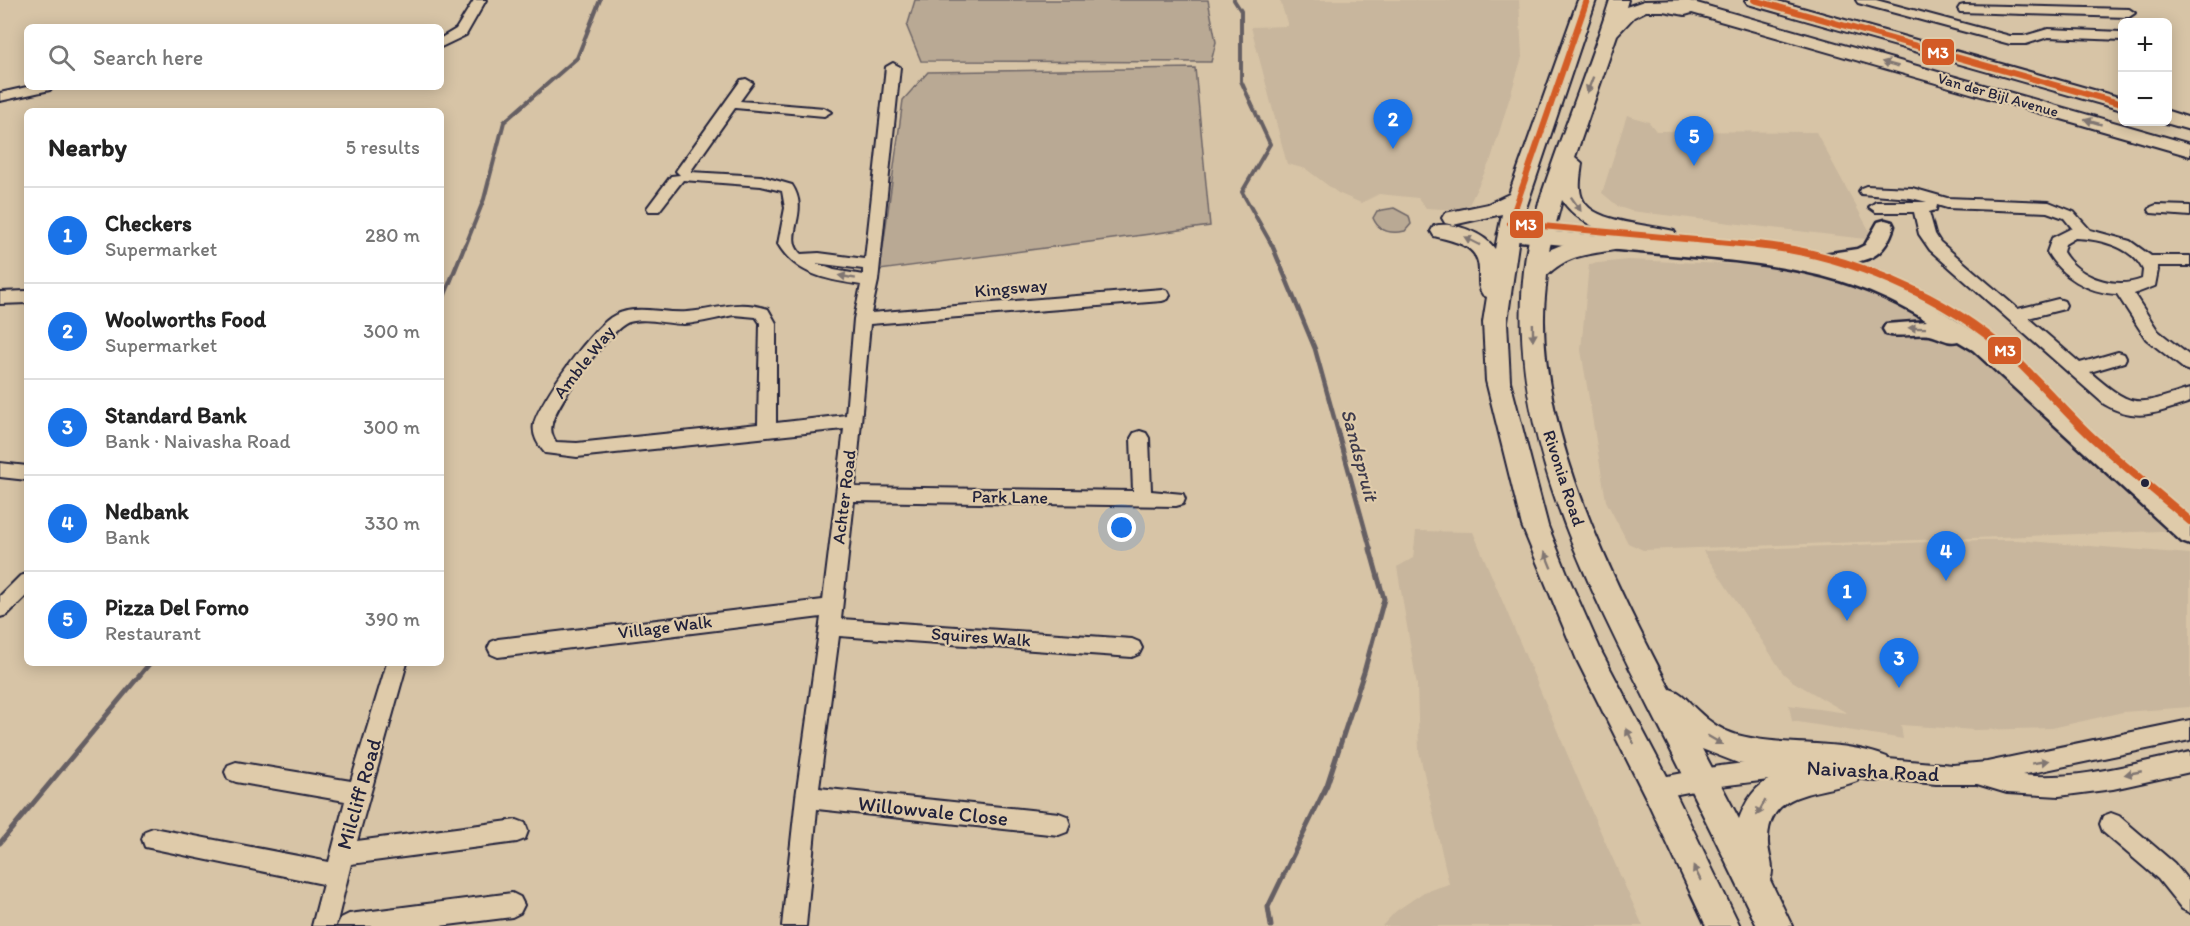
<!DOCTYPE html>
<html lang="en">
<head>
<meta charset="utf-8">
<style>
  :root { --surface:#fff; --page:#f6f6f6; --text:#222; --muted:#767676; --line:#e0e0e0; --accent:#1a73e8 }
  body { margin:0; font-family:Itim,sans-serif; background:var(--page); color:var(--text) }
  .controls { position:absolute; right:18px; top:18px; display:grid; overflow:hidden; border-radius:9px; box-shadow:0 3px 15px #0003 }
  .controls button { width:54px; height:54px; display:grid; place-items:center; padding:0; border:0; border-bottom:2px solid var(--line); background:var(--surface); color:var(--text); font:30px sans-serif }
  .you { position:absolute; left:1122px; top:528px; width:21px; height:21px; margin:-15px; border:4px solid #fff; border-radius:50%; background:#1a73e8; box-shadow:0 0 0 9px #1a73e833 }
  .badge { display:grid; place-items:center; width:39px; height:39px; border-radius:50%; background:var(--accent); color:#fff; font-size:20px; font-weight:700 }
  .pin { position:absolute; translate:-50% -50px; filter:drop-shadow(0 2px 3px #0008) }
  .pin::after { content:''; position:absolute; top:32px; width:21px; height:18px; background:inherit; clip-path:polygon(0 0,100% 0,50% 100%) }
  .list { margin:0; padding:0; list-style:none }
  h2 { display:flex; justify-content:space-between; align-items:center; height:78px; margin:0; padding:0 24px; font-size:26px }
  h2 small { font-size:20px; font-weight:400; color:var(--muted) }
  .list li { display:grid; grid-template-columns:39px 1fr auto; gap:18px; align-items:center; box-sizing:border-box; height:96px; padding:0 24px; border-top:2px solid var(--line) }
  .list b { display:block; font-size:22px; white-space:nowrap }
  .list p { margin:0; font-size:20px; white-space:nowrap; color:var(--muted) }
  .list em { font-size:20px; font-style:normal; color:var(--muted) }
  .icon { flex:none; width:33px; height:33px; fill:none; stroke:currentColor; stroke-width:2; stroke-linecap:round; stroke-linejoin:round }
  .map { position:relative; flex:none; width:2190px; height:926px; overflow:hidden }
  .search { position:absolute; background:var(--surface); box-shadow:0 3px 15px #0003; left:24px; top:24px; width:420px; height:66px; display:flex; align-items:center; gap:15px; box-sizing:border-box; padding:0 21px; border-radius:9px; color:var(--muted); font-size:22px }
  .panel { position:absolute; background:var(--surface); box-shadow:0 3px 15px #0003; left:24px; top:108px; width:420px; height:558px; border-radius:9px }
  .map>svg:first-child { display:block }
  .built { fill:#c8b69d }
  .green { fill:#b9a994; stroke:#6e6668; stroke-width:1.5 }
  .lines { fill:none; stroke-linecap:round; stroke-linejoin:round }
  .stream-far2 { stroke:#655e63; stroke-width:4 }
  .stream-far1 { stroke:#655e63; stroke-width:4.5 }
  .stream { stroke:#655e63; stroke-width:5 }
  .minor-casing { stroke:#22223b; stroke-width:4 }
  .tertiary-casing { stroke:#22223b; stroke-width:5 }
  .secondary-casing { stroke:#22223b; stroke-width:4 }
  .minor { fill:#dfcbaa; fill-rule:evenodd }
  .tertiary { fill:#dfcbaa; fill-rule:evenodd }
  .secondary { fill:#dfcbaa; fill-rule:evenodd }
  .bus-1-far1-casing { stroke:#dfcbaa; stroke-width:10 }
  .bus-1-casing { stroke:#dfcbaa; stroke-width:12 }
  .bus-1-far1 { stroke:#d35b26; stroke-width:6 }
  .bus-1 { stroke:#d35b26; stroke-width:8 }
  .oneway { fill:#807672 }
  .bus-dot { fill:#22223b; stroke:#dfcbaa; stroke-width:2 }
  .labels { text-anchor:middle; stroke-width:4.5; stroke-linejoin:round; paint-order:stroke }
  .far-street-label { font-size:15px; fill:#22223b; stroke:#dfcbaa }
  .street-label { font-size:18px; fill:#22223b; stroke:#dfcbaa }
  .water-label { font-size:20px; font-style:italic; fill:#3e3b4c; stroke:#dfcbaa }
  .near-street-label { font-size:21px; fill:#22223b; stroke:#dfcbaa }
  .line-badge { stroke:#dfcbaa; stroke-width:2 }
  .badge-label { font-size:16px; text-anchor:middle; font-weight:bold; fill:#fff }
</style>
</head>
<body>
<div class="map">
<svg width="2190" height="926" viewBox="0 0 2190 926">
  <rect width="100%" height="100%" fill="#d7c4a6"/>
  <filter id="ink" filterUnits="userSpaceOnUse"><feTurbulence type="fractalNoise" baseFrequency=".0167" numOctaves="2"/><feDisplacementMap in="SourceGraphic" scale="12" xChannelSelector="R" yChannelSelector="G"/><feConvolveMatrix kernelMatrix="1 2 1 2 8 2 1 2 1" color-interpolation-filters="sRGB"/></filter>
  <g filter="url(#ink)">
    <path class="built" d="M1280,0h239l3,57 -31,102 -22,46 -10,5 -33,-2 -8,-10 -39,-4 -18,9 -23,-10 -32,-24 -19,-5 -36,-137 37,-1z
      M1627,115l22,7 7,9 160,1 54,100 -5,7 -234,-28 -12,-4 -17,-14z
      M1628,260l145,6 37,4 64,22 59,28 255,210 -545,20 -15,-7 -22,-42 -25,-151 8,-86z
      M1416,531l57,1 121,285 49,109h-261l14,-15 28,-19 25,-8 -30,-133 -2,-66 -20,-118 16,-9z
      M1984,540h33l173,14v153l-67,5 -71,16 -78,2 -73,-5 2,14 -111,-18 -3,-16 58,8 -55,-32 -9,-8 -80,-122z"/>
    <path class="green" d="M915,0h293l8,42 -5,20 -290,-1 -14,-34z
      M1195,68l15,158 -330,44 23,-170 25,-28z
      M1394,208l15,8 2,8 -6,7c-13,3 -26,1 -32,-13l4,-7z"/>
    <g class="lines">
      <path class="stream-far2" d="M1234,0l7,11v70l29,63 -28,48 31,55
        M465,247l19,-48 20,-77 73,-64 23,-58"/>
      <path class="stream-far1" d="M1272,245l43,104 56,202
        M441,304l24,-59"/>
      <path class="stream" d="M0,843l150,-180
        M1271,926l-3,-19 59,-122 37,-113 20,-73 -14,-50"/>
      <g class="minor-casing">
        <path id="minor" d="M474,0h12l-20,35 -25,12v-9l15,-9z
          M1856,0h20l134,36h14l24,-7 74,3v8l-74,-3 -22,7h-16l-152,-41z
          M1964,5l165,4 6,4 -6,4 -169,-5 -2,-3 2,-3z
          M893,63l7,4 -22,214 -7,32 291,-24 6,2 2,4 -2,4 -6,2 -292,23 -15,163 278,4 -2,-53 3,-5 6,-2 6,2 3,5 2,53 32,3 2,5 -2,5 -7,2 -322,-5 -13,118 291,20 7,3 3,6 -3,6 -7,3 -293,-21 -20,152 240,25 8,3 3,8 -3,8 -8,3 -242,-26 -11,117h-24l14,-129 25,-180 -323,40 -7,-3 -3,-6 3,-6 7,-3 325,-39 21,-171 -267,28 -32,-4c-7,-8 -13,-18 -11,-29 5,-23 60,-99 81,-109 23,-11 48,-1 72,-3 31,-2 49,-13 81,-3l8,14v100l70,-8 8,-96 7,-34c-33,-5 -65,-10 -83,-41l7,-36 -3,-17 -21,-5 -78,-6 -24,31h-10l-2,-3 24,-32 9,-1 -4,-4 2,-3 63,-88 5,-1 7,4 -13,18 84,7 7,4 -7,4 -89,-8 -45,64 71,4 31,9c19,28 -10,51 9,69l18,-1 46,6 21,-192zM815,263l48,6v6l-29,-5zM734,315l22,2 4,6 -2,101 -181,19 -21,-1c-4,-6 -6,-11 -4,-18 3,-19 58,-96 77,-102 17,-5 37,2 55,2 17,-1 33,-6 50,-9z
          M27,87h25l-2,3 -50,11v-8z
          M1866,186l46,2 35,10 102,4 25,10 16,18 40,11 21,15h39v10h-33l1,4 -3,16 -21,8 24,37 32,25v15l-6,-2 -38,-30 -29,-45c-29,-1 -56,-18 -70,-42l5,-14 20,-10 -8,-10 -17,-6 -100,-4 -10,-3 -1,5 -7,2 6,22 5,8 78,67 40,-10 6,2 2,4 -2,4 -36,9 52,45 38,-11 6,2 2,4 -2,4 -34,10c45,39 46,33 100,17v13c-33,11 -54,21 -86,2l-174,-154 -11,-16 -5,-22h-38l-7,-5 7,-5h51l-16,-4 -50,-4 -2,-3 2,-3zM2075,238c24,1 57,8 68,32l-1,9c-28,11 -64,-2 -79,-27l2,-8z
          M2156,205l34,1v10l-39,-3 -2,-3 2,-3z
          M27,291v12l-27,1v-12z
          M0,463l27,3v14l-27,-3z
          M27,574v21l-20,20 -7,2v-21l20,-20z
          M387,663h20l-50,178 160,-21 8,3 3,8 -3,8 -8,3 -166,22 -15,62h-24l11,-42 -178,-37 -3,-8 3,-8 8,-3 176,34 16,-61 -109,-19 -8,-3 -3,-7 3,-7 8,-3 115,19z
          M2190,720v20l-168,35c56,6 113,-12 168,-23v20l-77,17 -54,7 -52,-3 -30,-9h-41l-69,-7 -8,-3 -3,-7 3,-7 8,-3 86,8 34,-3z
          M1800,756l8,3 3,7 -3,7 -8,3 -80,10 -63,12 -8,-3 -3,-7 3,-7 8,-3 63,-12z
          M2111,813l8,3 55,47 16,20v30l-8,-4 -24,-30 -55,-47 -3,-8 3,-8z
          M512,893l8,4 4,8 -4,8 -8,4 -72,9h-103l4,-8 8,-4z"/>
      </g>
      <g class="tertiary-casing">
        <path id="tertiary" d="M1885,220l7,2 2,4c-10,34 -28,35 -60,39l48,16 40,18 65,41 203,181v24l-8,-3 -209,-192 -15,-9c-10,3 -19,-4 -28,-6 -15,-2 -30,3 -44,-1l-3,-5 3,-5 41,-3c-80,-51 -164,-58 -255,-66 -54,-5 -109,-10 -164,-15l-7,-2 -3,-4 3,-4 7,-2 257,22 58,11 -2,-2 3,-5 33,-5 8,-4 13,-23z"/>
      </g>
      <g class="secondary-casing">
        <path id="secondary" d="M1578,0h18l-75,223 -14,99 3,59 38,145 23,57 31,70 66,125 72,148h-34l-60,-128 -69,-138 -55,-134 -36,-145 -3,-59 4,-25 -4,-2c-5,-7 -4,-14 -4,-23 1,-27 -23,-30 -45,-36l-3,-5 3,-5c19,-5 50,7 61,23l7,-35 -49,11 -8,-2 -3,-5 3,-5 43,-9 21,-10z
          M1610,0h18l-2,7 18,-6 42,-1 504,144v12l-498,-143 -7,2 -22,-4h-17l-12,6 -17,18 -42,122 7,6c-1,11 -5,26 1,37 11,23 69,25 91,31l3,5 -3,5 -8,2c-37,-7 -82,-9 -104,-43l-13,50c19,-9 57,-19 78,-13l3,5 -3,5c-33,9 -53,3 -80,28 -1,13 -3,27 -3,41 -2,123 70,266 126,373 14,4 18,13 28,22 11,11 25,20 39,24 49,13 102,3 150,22l4,10 -4,10 -11,4 -18,-3 -1,3c-35,14 -88,7 -89,58 -1,15 8,28 2,41l22,46h-35c-32,-67 -65,-134 -99,-201 -73,-145 -157,-303 -132,-470 6,-36 19,-71 31,-105 18,-50 37,-99 53,-150zM1702,749l36,14 52,7c-29,11 -40,20 -51,49z
          M1745,0h29l348,98v12l-374,-106z
          M2168,111l22,7v12l-28,-8h6z"/>
      </g>
      <use href="#minor" class="minor"/>
      <use href="#tertiary" class="tertiary"/>
      <use href="#secondary" class="secondary"/>
      <g class="bus-1-far1-casing">
        <path id="bus-1-far1" d="M1587,0l-77,223 263,24
          M1754,0l368,104"/>
      </g>
      <g class="bus-1-casing">
        <path id="bus-1" d="M1757,245c87,8 191,51 255,111 28,26 53,56 81,82 31,28 65,55 97,83"/>
      </g>
      <use href="#bus-1-far1" class="bus-1-far1"/>
      <use href="#bus-1" class="bus-1"/>
    </g>
    <defs><path id="oneway-solid" d="M-6-.8H1V-3.2L6.5 0L1 3.2V.8H-6Z" transform="scale(1.5)"/></defs>
    <g class="oneway">
      <use href="#oneway-solid" transform="translate(1890 64) rotate(-165)"/>
      <use href="#oneway-solid" transform="translate(1590 85) rotate(111)"/>
      <use href="#oneway-solid" transform="translate(2093 122) rotate(-164)"/>
      <use href="#oneway-solid" transform="translate(1576 204) rotate(55)"/>
      <use href="#oneway-solid" transform="translate(1472 241) rotate(-153)"/>
      <use href="#oneway-solid" transform="translate(847 277) rotate(-170)"/>
      <use href="#oneway-solid" transform="translate(1917 328) rotate(-179)"/>
      <use href="#oneway-solid" transform="translate(1533 332) rotate(89)"/>
      <use href="#oneway-solid" transform="translate(1548 560) rotate(-112)"/>
      <use href="#oneway-solid" transform="translate(1630 736) rotate(-117)"/>
      <use href="#oneway-solid" transform="translate(1715 740) rotate(30)"/>
      <use href="#oneway-solid" transform="translate(2040 762) rotate(-10)"/>
      <use href="#oneway-solid" transform="translate(2133 773) rotate(169)"/>
      <use href="#oneway-solid" transform="translate(1761 808) rotate(120)"/>
      <use href="#oneway-solid" transform="translate(1697 873) rotate(-116)"/>
    </g>
  </g>
  <circle class="bus-dot" cx="2145" cy="483" r="5"/>
  <g class="labels">
    <g class="far-street-label">
      <text transform="translate(1998 95) rotate(16)" y="5">Van der Bijl Avenue</text>
    </g>
    <g class="street-label">
      <text transform="translate(1011 288) rotate(-5)" y="6">Kingsway</text>
      <text transform="translate(584 362) rotate(-52)" y="6">Amble Way</text>
      <text transform="translate(1564 478) rotate(72)" y="6">Rivonia Road</text>
      <text transform="translate(844 497) rotate(-83)" y="6">Achter Road</text>
      <text transform="translate(1010 497) rotate(1)" y="6">Park Lane</text>
      <text transform="translate(665 627) rotate(-7)" y="6">Village Walk</text>
      <text transform="translate(981 637) rotate(4)" y="6">Squires Walk</text>
    </g>
    <g class="water-label">
      <text transform="translate(1360 455) rotate(75)" y="7">Sandspruit</text>
    </g>
    <g class="near-street-label">
      <text transform="translate(1873 771) rotate(3)" y="7">Naivasha Road</text>
      <text transform="translate(359 794) rotate(-74)" y="7">Milcliff Road</text>
      <text transform="translate(933 811) rotate(6)" y="7">Willowvale Close</text>
    </g>
  </g>
  <g class="line-badge">
    <rect x="1921" y="38" width="34" height="28" rx="6" fill="#d35b26"/>
    <rect x="1509" y="210" width="35" height="29" rx="6" fill="#d35b26"/>
    <rect x="1987" y="336" width="35" height="29" rx="6" fill="#d35b26"/>
  </g>
  <g class="badge-label">
    <text x="1938" y="58">M3</text>
    <text x="1526" y="230">M3</text>
    <text x="2005" y="356">M3</text>
  </g>
</svg>
<div class="controls">
<button>+</button>
<button>−</button>
</div>
<div class="you"></div>
<div class="pin badge" style="left:1847px;top:621px">1</div>
<div class="pin badge" style="left:1393px;top:149px">2</div>
<div class="pin badge" style="left:1899px;top:688px">3</div>
<div class="pin badge" style="left:1946px;top:581px">4</div>
<div class="pin badge" style="left:1694px;top:166px">5</div>
<div class="search"><svg class="icon" aria-label="search" viewBox="0 0 24 24"><circle cx="10" cy="10" r="6"/><path d="M15 15l6 6"/></svg>Search here</div>
<section class="panel">
<h2>Nearby<small>5 results</small></h2>
<ul class="list">
<li><span class="badge">1</span><div><b>Checkers</b><p>Supermarket</p></div><em>280 m</em></li>
<li><span class="badge">2</span><div><b>Woolworths Food</b><p>Supermarket</p></div><em>300 m</em></li>
<li><span class="badge">3</span><div><b>Standard Bank</b><p>Bank · Naivasha Road</p></div><em>300 m</em></li>
<li><span class="badge">4</span><div><b>Nedbank</b><p>Bank</p></div><em>330 m</em></li>
<li><span class="badge">5</span><div><b>Pizza Del Forno</b><p>Restaurant</p></div><em>390 m</em></li>
</ul>
</section>
</div>
</body>
</html>
